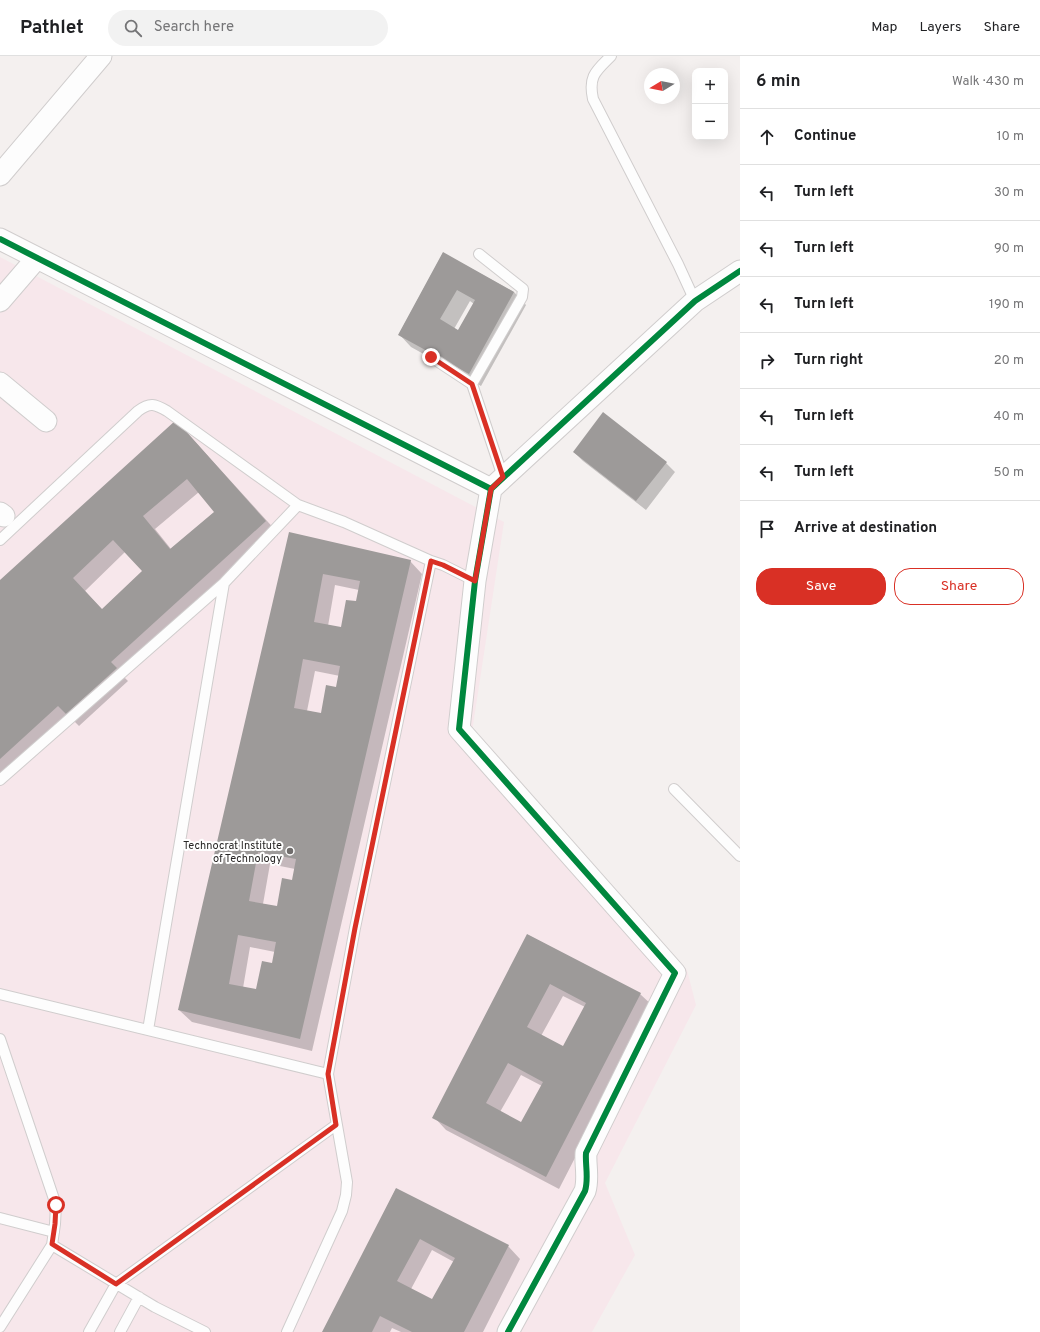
<!DOCTYPE html>
<html lang="en">
<head>
<meta charset="utf-8">
<style>
  :root { --surface:#fff; --page:#f2f2f2; --text:#202124; --muted:#757577; --line:#e0e0e0; --accent:#d93025 }
  body { margin:0; font-family:Overpass,sans-serif; background:var(--page); color:var(--text) }
  .controls { position:absolute; right:12px; top:12px; display:grid; overflow:hidden; border-radius:8px; box-shadow:0 4px 16px #0002 }
  .controls button { width:36px; height:36px; display:grid; place-items:center; padding:0; border:0; border-bottom:1px solid var(--line); background:var(--surface); color:var(--text); font:20px sans-serif }
  .compass { position:absolute; left:644px; top:12px; width:36px; height:36px; border-radius:50%; background:var(--surface); box-shadow:0 4px 16px #0002; rotate:260deg }
  .stop { position:absolute; width:12px; height:12px; margin:-9px; border:3px solid #d93025; border-radius:50%; background:#fff }
  .stop.end { background:#d93025; border-color:#fff; box-shadow:0 1px 4px #0008 }
  .list { margin:0; padding:0; list-style:none }
  h2 { display:flex; justify-content:space-between; align-items:center; height:52px; margin:0; padding:0 16px; font-size:17px }
  h2 small { font-size:13px; font-weight:400; color:var(--muted) }
  .list li { display:grid; grid-template-columns:26px 1fr auto; gap:12px; align-items:center; box-sizing:border-box; height:56px; padding:0 16px; border-top:1px solid var(--line) }
  .list b { display:block; font-size:15px; white-space:nowrap }
  .list em { font-size:13px; font-style:normal; color:var(--muted) }
  .actions { display:flex; gap:8px; padding:12px 16px }
  .actions a { flex:1; padding:9px 0; border:1px solid var(--accent); border-radius:16px; text-align:center; font-size:14px; color:var(--accent) }
  .actions .main { background:var(--accent); color:#fff }
  .icon { flex:none; width:22px; height:22px; fill:none; stroke:currentColor; stroke-width:2; stroke-linecap:round; stroke-linejoin:round }
  .map { position:relative; flex:none; width:740px; height:1276px; overflow:hidden }
  header { display:flex; align-items:center; gap:24px; box-sizing:border-box; height:56px; padding:0 20px; background:var(--surface); border-bottom:1px solid var(--line) }
  header strong { font-size:19px }
  nav { display:flex; gap:22px; margin-inline-start:auto; font-size:14px }
  .search { width:280px; height:36px; background:var(--page); display:flex; align-items:center; gap:10px; box-sizing:border-box; padding:0 14px; border-radius:22px; color:var(--muted); font-size:15px }
  main { display:flex }
  aside { flex:1; background:var(--surface) }
  .map>svg:first-child { display:block }
  .education { fill:#f7e7eb }
  .shadow { fill:#0003; fill-rule:evenodd }
  .building { fill:#9d9a99; fill-rule:evenodd }
  .lines { fill:none; stroke-linecap:round; stroke-linejoin:round }
  .lane-casing { stroke:#d0cdcd; stroke-width:12 }
  .street-casing { stroke:#d0cdcd; stroke-width:23 }
  .lane { stroke:#fdfdfd; stroke-width:10 }
  .street { stroke:#fdfdfd; stroke-width:21 }
  .cycleway-casing { stroke:#fff; stroke-width:8 }
  .cycleway { stroke:#00873e; stroke-width:6 }
  .route { stroke:#d93025; stroke-width:5 }
  .poi-dot { fill:#706d6c; stroke:#fff; stroke-width:1.5 }
  .labels { text-anchor:middle; stroke-width:4; stroke-linejoin:round; paint-order:stroke }
  .poi-label { font-size:11px; fill:#292726; stroke:#fff; text-anchor:end }
</style>
</head>
<body>
<header>
<strong>Pathlet</strong>
<div class="search"><svg class="icon" aria-label="search" viewBox="0 0 24 24"><circle cx="10" cy="10" r="6"/><path d="M15 15l6 6"/></svg>Search here</div>
<nav><a>Map</a><a>Layers</a><a>Share</a></nav>
</header>
<main>
<div class="map">
<svg width="740" height="1276" viewBox="0 0 740 1276">
  <rect width="100%" height="100%" fill="#f4f0ef"/>
  <path class="education" d="M0,201l504,265 -32,210 215,238 9,35 -91,178 30,72 -43,77h-592z"/>
  <path class="shadow" d="M443,197l71,39 12,13 -45,81 -70,-39 -12,-13zM470,245l4,3 -16,27 -4,-2z
    M188,378l90,99 -156,142 6,6 -49,45 -8,-8 -71,64v-200zM199,436l16,20 -44,37 -16,-20zM125,496l18,19 -41,39 -17,-19z
    M574,396l92,11 9,9 -29,38 -63,-49z
    M290,477l120,28 12,13 -110,477 -120,-29 -13,-12zM335,529l24,5 -2,13 -15,26 -14,-3zM315,615l25,5 -3,12 -15,26 -15,-3zM270,808l25,5 -2,12 -15,26 -15,-3zM250,891l25,5 -2,12 -16,26 -14,-2z
    M528,879l112,59 13,12 -94,183 -113,-59 -12,-13zM563,940l22,11 -22,41 -22,-12zM521,1019l21,11 -21,38 -21,-12z
    M396,1133l112,57 12,13 -37,73h-82l-9,-4 -2,4h-66zM432,1194l22,12 -21,39 -22,-12z"/>
  <path class="building" d="M443,196l71,40 -45,82 -71,-39zM457,234l18,10 -17,30 -18,-11z
    M603,356l64,50 -31,39 -63,-49z
    M176,364l90,101 -155,141 6,6 -51,46 -8,-8 -58,53v-179zM187,423l27,33 -44,37 -27,-33zM113,484l29,31 -40,38 -29,-31z
    M289,476l122,28 -111,479 -122,-29zM323,518l37,7 -4,20 -10,-1 -5,27 -27,-5zM303,603l37,7 -4,21 -10,-2 -5,28 -27,-5zM258,796l38,7 -4,21 -10,-2 -5,28 -28,-5zM238,879l38,7 -4,21 -10,-2 -6,28 -27,-5z
    M527,878l114,59 -95,184 -114,-59zM550,928l36,19 -23,43 -36,-19zM508,1007l35,19 -22,40 -35,-19z
    M396,1132l113,57 -45,87h-52l-32,-16 -8,16h-50zM420,1183l35,19 -23,41 -35,-18z"/>
  <g class="lines">
    <g class="lane-casing">
      <path id="lane" d="M611,0c-15,15 -23,20 -18,43l85,165 17,37
        M479,198l44,35 -1,8 -50,87 31,93
        M431,301l41,27
        M0,484l138,-129c12,-9 17,-7 29,0l131,94 46,17 87,39 12,4 32,16
        M0,724l224,-197 74,-78
        M674,733l66,67
        M0,938l328,80
        M148,974l76,-447
        M0,983l56,166 -1,19 -3,21 -52,82
        M0,1162l54,14
        M52,1189l103,62 50,25
        M89,1276l27,-48 220,-159
        M120,1276l19,-35
        M287,1276l55,-121 4,-16 1,-13 -19,-108 27,-146 76,-367"/>
    </g>
    <g class="street-casing">
      <path id="street" d="M0,119l101,-119
        M0,183l491,250
        M0,245l37,-43
        M0,327l46,38
        M0,457l4,3
        M508,1276l77,-141c4,-13 0,-26 1,-38l89,-180 -216,-244 16,-148 16,-92 204,-188 45,-30"/>
    </g>
    <use href="#lane" class="lane"/>
    <use href="#street" class="street"/>
    <g class="cycleway-casing">
      <path id="cycleway" d="M0,183l491,250
        M508,1276l77,-141c4,-13 0,-26 1,-38l89,-180 -216,-244 16,-148 16,-92 204,-188 45,-30"/>
    </g>
    <use href="#cycleway" class="cycleway"/>
  </g>
  <g class="lines">
    <path class="route" d="M56,1149l-1,19 -3,20 64,40 220,-159 -8,-51 27,-146 76,-367 12,4 32,16 16,-92 12,-12 -31,-93 -41,-27"/>
  </g>
  <circle class="poi-dot" cx="290" cy="795" r="4"/>
  <g class="labels">
    <g class="poi-label">
      <text x="282" y="793">Technocrat Institute<tspan x="282" dy="13">of Technology</tspan></text>
    </g>
  </g>
</svg>
<div class="controls">
<button>+</button>
<button>−</button>
</div>
<svg class="compass" viewBox="-18 -18 36 36"><path d="M0-13l5 13h-10z" fill="#e53935"/><path d="M0 13l5-13h-10z" fill="#757577"/></svg>
<div class="stop" style="left:56px;top:1149px"></div>
<div class="stop end" style="left:431px;top:301px"></div>
</div>
<aside>
<h2>6 min<small>Walk · 430 m</small></h2>
<ul class="list">
<li><svg class="icon" aria-label="ahead" viewBox="0 0 24 24"><path d="M12 20V5M6 11l6-6 6 6"/></svg><div><b>Continue</b></div><em>10 m</em></li>
<li><svg class="icon" aria-label="left" viewBox="0 0 24 24"><path d="M17 20v-9H6M10 6l-5 5 5 5"/></svg><div><b>Turn left</b></div><em>30 m</em></li>
<li><svg class="icon" aria-label="left" viewBox="0 0 24 24"><path d="M17 20v-9H6M10 6l-5 5 5 5"/></svg><div><b>Turn left</b></div><em>90 m</em></li>
<li><svg class="icon" aria-label="left" viewBox="0 0 24 24"><path d="M17 20v-9H6M10 6l-5 5 5 5"/></svg><div><b>Turn left</b></div><em>190 m</em></li>
<li><svg class="icon" aria-label="right" viewBox="0 0 24 24"><path d="M7 20v-9h11M14 6l5 5-5 5"/></svg><div><b>Turn right</b></div><em>20 m</em></li>
<li><svg class="icon" aria-label="left" viewBox="0 0 24 24"><path d="M17 20v-9H6M10 6l-5 5 5 5"/></svg><div><b>Turn left</b></div><em>40 m</em></li>
<li><svg class="icon" aria-label="left" viewBox="0 0 24 24"><path d="M17 20v-9H6M10 6l-5 5 5 5"/></svg><div><b>Turn left</b></div><em>50 m</em></li>
<li><svg class="icon" aria-label="arrive" viewBox="0 0 24 24"><path d="M6 21V4h12l-3 4 3 4H6"/></svg><div><b>Arrive at destination</b></div></li>
</ul>
<div class="actions"><a class="main">Save</a><a>Share</a></div>
</aside>
</main>
</body>
</html>
